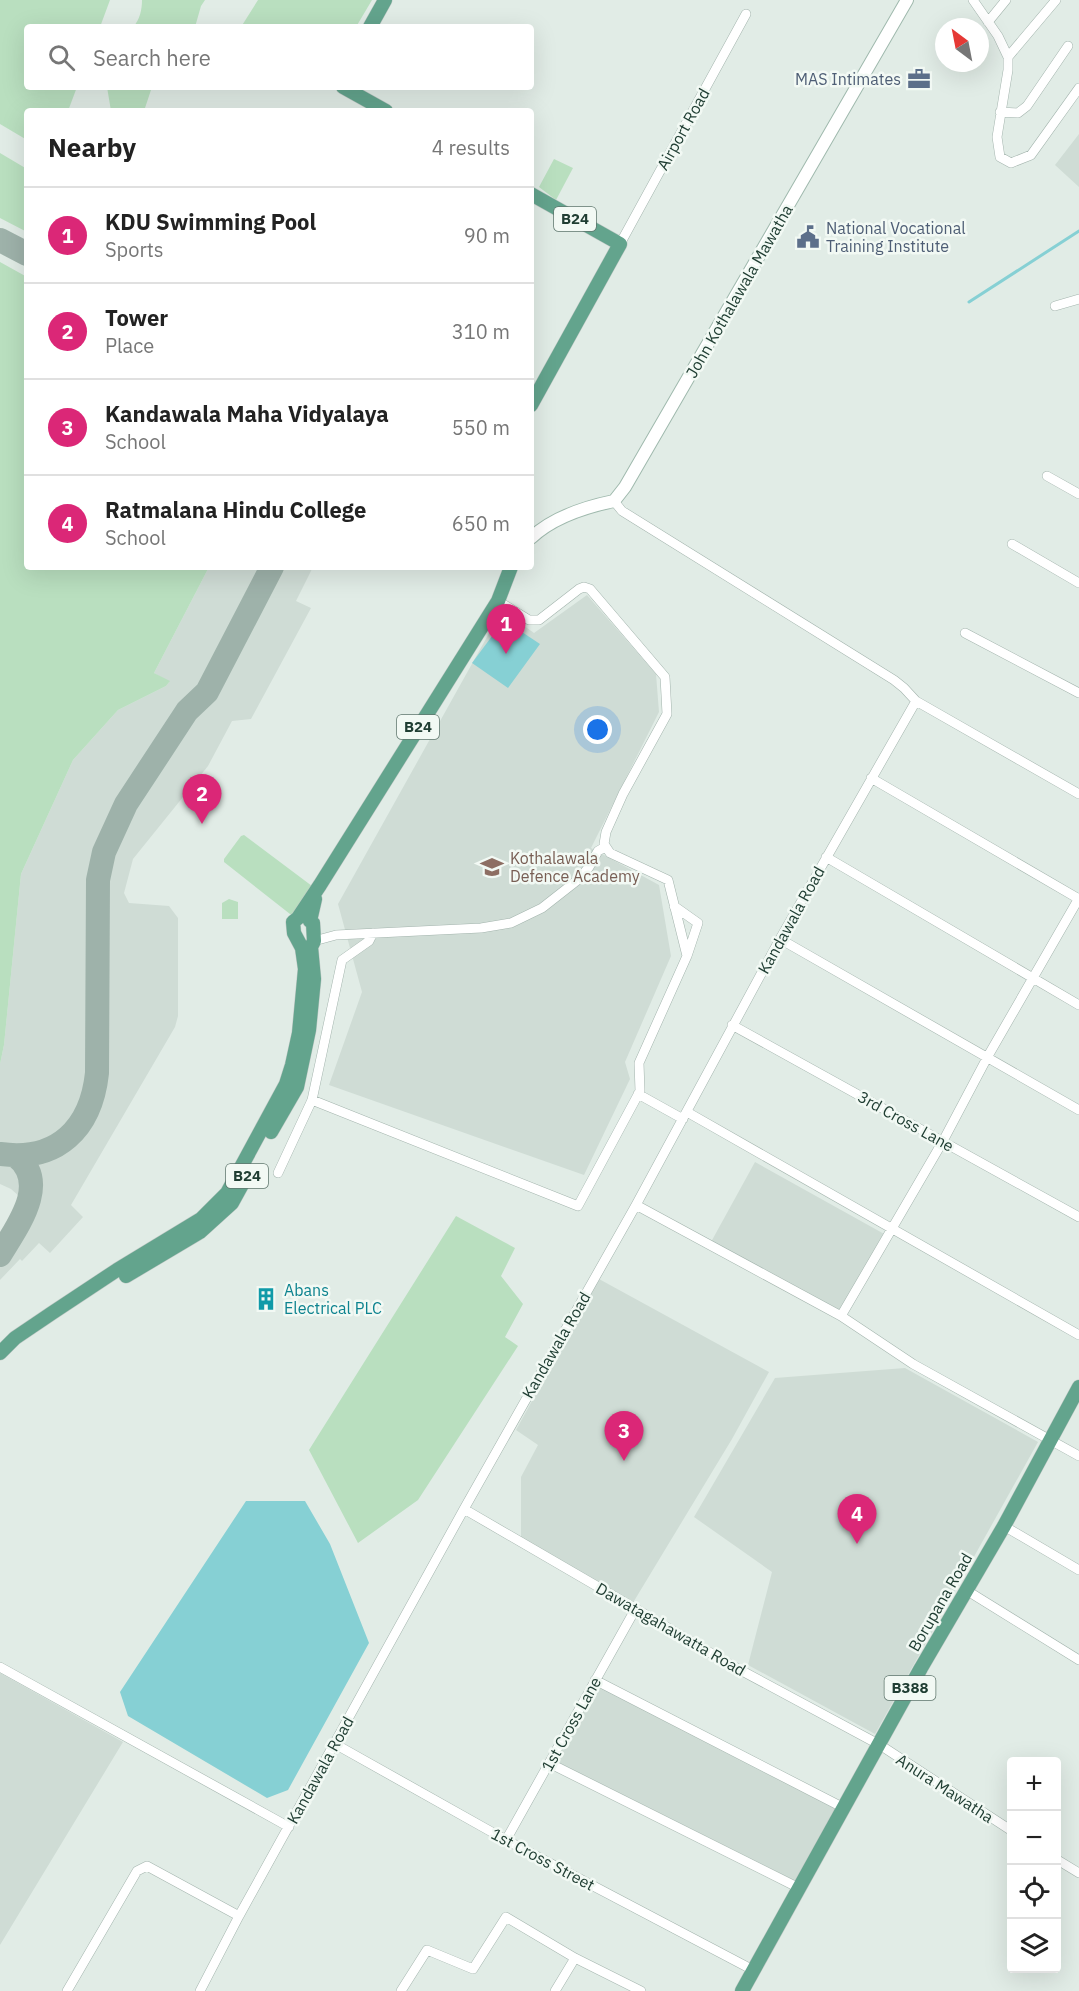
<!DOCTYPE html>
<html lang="en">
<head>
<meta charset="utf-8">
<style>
  :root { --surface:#fff; --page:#f6f6f6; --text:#222; --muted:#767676; --line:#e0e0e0; --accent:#db2777 }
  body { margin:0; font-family:"IBM Plex Sans",sans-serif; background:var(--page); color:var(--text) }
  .controls { position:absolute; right:18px; bottom:18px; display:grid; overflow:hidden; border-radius:6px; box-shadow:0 6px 24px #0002 }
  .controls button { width:54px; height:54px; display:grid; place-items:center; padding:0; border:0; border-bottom:2px solid var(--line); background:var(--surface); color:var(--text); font:30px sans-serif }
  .compass { position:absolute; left:935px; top:18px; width:54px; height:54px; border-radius:50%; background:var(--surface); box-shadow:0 6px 24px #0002; rotate:328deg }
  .you { position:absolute; left:598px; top:730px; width:21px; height:21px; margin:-15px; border:4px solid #fff; border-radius:50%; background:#1a73e8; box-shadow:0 0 0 9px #1a73e833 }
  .badge { display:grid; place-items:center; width:39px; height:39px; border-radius:50%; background:var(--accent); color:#fff; font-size:20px; font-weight:700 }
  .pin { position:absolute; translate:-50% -50px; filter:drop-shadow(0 2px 3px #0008) }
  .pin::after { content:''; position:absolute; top:32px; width:21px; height:18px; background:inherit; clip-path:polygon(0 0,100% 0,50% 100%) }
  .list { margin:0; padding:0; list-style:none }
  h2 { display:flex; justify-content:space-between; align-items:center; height:78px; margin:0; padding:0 24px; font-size:26px }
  h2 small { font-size:20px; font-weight:400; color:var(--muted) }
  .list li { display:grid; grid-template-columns:39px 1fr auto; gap:18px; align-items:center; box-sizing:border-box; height:96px; padding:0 24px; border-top:2px solid var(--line) }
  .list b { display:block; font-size:22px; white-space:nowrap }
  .list p { margin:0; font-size:20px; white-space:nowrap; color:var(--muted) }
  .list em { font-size:20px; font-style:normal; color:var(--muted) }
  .icon { flex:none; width:33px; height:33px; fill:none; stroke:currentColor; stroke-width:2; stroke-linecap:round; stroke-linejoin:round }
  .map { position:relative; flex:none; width:1079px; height:1991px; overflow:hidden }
  .search { position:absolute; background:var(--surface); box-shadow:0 6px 24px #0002; left:24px; top:24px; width:510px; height:66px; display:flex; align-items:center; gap:15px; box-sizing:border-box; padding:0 21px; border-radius:6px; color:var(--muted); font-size:22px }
  .panel { position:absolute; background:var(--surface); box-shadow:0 6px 24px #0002; left:24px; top:108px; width:510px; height:462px; border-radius:6px }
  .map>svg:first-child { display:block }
  .built { fill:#cfdcd5 }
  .green { fill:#b9dfbf }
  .water { fill:#86d0d4 }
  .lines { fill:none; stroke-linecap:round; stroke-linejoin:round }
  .stream { stroke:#86d0d4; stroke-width:3 }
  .taxiway { stroke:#9eb2aa; stroke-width:24 }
  .street-casing { stroke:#a3b4ad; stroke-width:10 }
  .secondary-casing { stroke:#9fb9ad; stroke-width:14 }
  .primary-casing { stroke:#c1c9c6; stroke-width:15 }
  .street { stroke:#fff; stroke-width:9 }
  .secondary { stroke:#fff; stroke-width:12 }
  .primary { stroke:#63a48d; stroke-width:14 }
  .labels { text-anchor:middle; stroke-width:5; stroke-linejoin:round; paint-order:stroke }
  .shield { fill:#f2f9f4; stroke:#5f766d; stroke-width:1.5 }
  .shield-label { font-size:15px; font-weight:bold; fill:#203e33 }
  .service-label { font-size:16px; fill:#4e5e75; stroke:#f2f9f4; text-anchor:end }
  .street-label { font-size:16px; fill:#203e33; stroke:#f2f9f4 }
  .education-label { font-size:16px; fill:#785e54; stroke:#f2f9f4; text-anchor:start }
  .culture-label { font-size:16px; fill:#0d838f; stroke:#f2f9f4; text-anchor:start }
</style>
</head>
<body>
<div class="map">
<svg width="1079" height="1991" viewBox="0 0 1079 1991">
  <rect width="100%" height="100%" fill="#e1ece6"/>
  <path class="built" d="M1079,134v53l-24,-22z
    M209,567h104l-17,34 15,7 -60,111 -19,2 -24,45 -75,93 -9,34 5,10 40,3 9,12v98l-3,11 -104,178 12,12 -33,36 -11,-10 -17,18 -2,-2 -20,21v-44l28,-32 -17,-15 -11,-5v-120l4,-19 17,-171 52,-114 45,-50 48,-24 3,-4 -15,-9z
    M587,595l69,79 3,38 -68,136 68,37 12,71 -46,106 5,17 -46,96 -255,-90 33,-93 -24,-88 164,-294 32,23z
    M755,1162l131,73 -44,79 -131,-72z
    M599,1279l170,93 -37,67 -101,167 -110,-64v-65l17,-32 -22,-15z
    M905,1368l133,74 -163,292 -127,-69 24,-93 -78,-55 81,-139z
    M0,1673l123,69 -123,203z
    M595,1680l249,128 -45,80 -250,-125z"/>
  <path class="green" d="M0,0h110l-10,27h-73v60h50l-9,24h-41v29l-27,-16z
    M142,0h63l-4,6 -6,21h-62c7,-7 9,-18 9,-27z
    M258,0h114l-16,27h-115z
    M107,87h45l-8,24h-33z
    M0,153l27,16v63l-27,-14z
    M554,159l19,9 -17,32 -17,-13z
    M0,262l27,15v290h182l-55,106 16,8 -4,5 -48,24 -45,50 -52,114 -17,171 -4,19z
    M244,835l68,51 -18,28h-4l-66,-52v-3l17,-23z
    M229,899l9,3v17h-16v-16z
    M456,1216l59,32 -14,28 22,28 -18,33 13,9 -100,154 -60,43 -49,-93z"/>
  <path class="water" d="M504,620l36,24 -32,44 -36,-25z
    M246,1501h59l25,43 39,99 -81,147 -21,8 -139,-82 -8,-24z"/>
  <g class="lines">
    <path class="stream" d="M969,302l110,-71"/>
    <path class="taxiway" d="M0,240l27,14
      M0,1154c57,8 91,-25 97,-81l1,-193 6,-28 22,-48 61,-93 20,-19 65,-125
      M0,1255c16,-27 51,-72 16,-99"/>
    <g class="street-casing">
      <path id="street" d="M973,0l25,36 10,21v13l-11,67 3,20 11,6 20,-8 48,-67
        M988,22l18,-22
        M1008,57l48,-57
        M1000,112l18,1 9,-7 41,-60
        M620,244l126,-230
        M1055,306l24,-7
        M1047,476l32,18
        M614,501l8,10 272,169 10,8 12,13 163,93
        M1012,544l67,39
        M965,633l114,60
        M871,778l208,121
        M826,857l253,148
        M674,906l24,17 -11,33
        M780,939l299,171
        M314,941l22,-6 145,-7 30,-5 31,-15 37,-29 10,-12 9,-16 7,-4
        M732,1025l347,192
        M638,1094l45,25
        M312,1100l266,106 62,-115 -1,-28 48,-107 -19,-76 -58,-27 -6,-9 2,-12 17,-38 44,-80 -2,-37 -75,-88 -6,-2 -5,2 -40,31h-10l-31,-19
        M687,1112l392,223
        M278,1173l34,-73 30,-140 27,-19 4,-8
        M636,1205l205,111 72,48 166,92
        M841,1316l102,-175 45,-85 91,-158
        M464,1509l167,97 100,59 149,80 132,86
        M1004,1526l75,44
        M966,1590l113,70
        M0,1667l289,160
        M595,1680l249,128
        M335,1744l171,96 247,130
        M549,1763l250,125
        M506,1840l130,-232
        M1056,1859l23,14
        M67,1991l70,-120 10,-5 92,50
        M200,1991l39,-75 225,-407 172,-304 144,-266 136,-238
        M401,1991l26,-41 46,19 33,-52 69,41 66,33
        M555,1991l20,-33"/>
    </g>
    <g class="secondary-casing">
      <path id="secondary" d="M531,538c22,-21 54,-31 83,-37l11,-14 282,-487"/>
    </g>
    <g class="primary-casing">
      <path id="primary" d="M370,27l15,-27
        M343,87l43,24
        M531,194l89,50 -89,161
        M271,1132l26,-45 12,-57 5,-51 -3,-32 3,-6 -1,-18 -3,-2 5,-22
        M126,1276l74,-44 32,-29 11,-20
        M0,1353l15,-15 37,-25 65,-43 84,-51 26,-26 59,-109 6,-19 7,-32 6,-64 -3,-21 -8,-15 -1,-11 5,-4 22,-33 178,-284 13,-34
        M742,1991l179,-323 83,-142 75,-139"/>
    </g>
    <use href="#street" class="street"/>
    <use href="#secondary" class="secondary"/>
    <use href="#primary" class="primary"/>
  </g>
  <defs>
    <g id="office-bare" transform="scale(1.8)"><path d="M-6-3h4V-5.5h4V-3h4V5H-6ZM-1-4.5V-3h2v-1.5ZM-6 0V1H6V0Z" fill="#5c6f8a" stroke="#f2f9f4" stroke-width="2.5" paint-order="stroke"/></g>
    <g id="civic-bare" transform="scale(1.8)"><path d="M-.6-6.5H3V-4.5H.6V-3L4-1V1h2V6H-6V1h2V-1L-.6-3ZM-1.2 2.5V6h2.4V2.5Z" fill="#5c6f8a" stroke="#f2f9f4" stroke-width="2.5" paint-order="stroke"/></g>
    <g id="university-bare" transform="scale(1.8)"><path d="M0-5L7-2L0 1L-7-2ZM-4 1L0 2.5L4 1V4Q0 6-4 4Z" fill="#8d6e63" stroke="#f2f9f4" stroke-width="2.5" paint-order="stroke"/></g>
    <g id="building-bare" transform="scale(1.8)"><path d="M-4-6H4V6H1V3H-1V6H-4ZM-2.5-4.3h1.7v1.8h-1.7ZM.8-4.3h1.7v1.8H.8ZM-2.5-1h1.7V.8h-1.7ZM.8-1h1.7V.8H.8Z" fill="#0f9aa8" stroke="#f2f9f4" stroke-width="2.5" paint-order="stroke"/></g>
  </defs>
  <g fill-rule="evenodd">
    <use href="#office-bare" x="919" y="79"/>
    <use href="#civic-bare" x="808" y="237"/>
    <use href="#university-bare" x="492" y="867"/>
    <use href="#building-bare" x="266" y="1299"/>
  </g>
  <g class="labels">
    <g class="shield">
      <rect x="554" y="207" width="42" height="24" rx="4.5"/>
      <rect x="397" y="715" width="42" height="24" rx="4.5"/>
      <rect x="226" y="1164" width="42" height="24" rx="4.5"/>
      <rect x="884.5" y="1676" width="51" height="24" rx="4.5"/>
    </g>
    <g class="shield-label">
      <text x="575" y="224">B24</text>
      <text x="418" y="732">B24</text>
      <text x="247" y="1181">B24</text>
      <text x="910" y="1693">B388</text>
    </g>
    <g class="service-label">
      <text x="901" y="85">MAS Intimates</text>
      <text x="826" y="234" text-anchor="start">National Vocational<tspan x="826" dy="18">Training Institute</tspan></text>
    </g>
    <g class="street-label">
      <text transform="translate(683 129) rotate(-61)" y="6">Airport Road</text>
      <text transform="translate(739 291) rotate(-60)" y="6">John Kothalawala Mawatha</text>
      <text transform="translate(791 920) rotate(-61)" y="6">Kandawala Road</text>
      <text transform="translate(906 1121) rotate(29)" y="6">3rd Cross Lane</text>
      <text transform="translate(556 1345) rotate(-60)" y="6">Kandawala Road</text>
      <text transform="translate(940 1602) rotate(-60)" y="6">Borupana Road</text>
      <text transform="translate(671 1629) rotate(30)" y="6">Dawatagahawatta Road</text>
      <text transform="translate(571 1724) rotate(-61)" y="6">1st Cross Lane</text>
      <text transform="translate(320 1770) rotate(-61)" y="6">Kandawala Road</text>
      <text transform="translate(945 1788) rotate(33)" y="6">Anura Mawatha</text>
      <text transform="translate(543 1859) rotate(28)" y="6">1st Cross Street</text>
    </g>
    <g class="education-label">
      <text x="510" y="864">Kothalawala<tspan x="510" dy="18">Defence Academy</tspan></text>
    </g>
    <g class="culture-label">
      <text x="284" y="1296">Abans<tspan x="284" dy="18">Electrical PLC</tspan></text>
    </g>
  </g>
</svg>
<div class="controls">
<button>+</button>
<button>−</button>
<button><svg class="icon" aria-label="locate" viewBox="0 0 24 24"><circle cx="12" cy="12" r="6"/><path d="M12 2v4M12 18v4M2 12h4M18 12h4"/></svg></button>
<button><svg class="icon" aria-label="layers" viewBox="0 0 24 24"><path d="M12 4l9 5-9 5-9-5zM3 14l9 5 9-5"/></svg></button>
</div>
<svg class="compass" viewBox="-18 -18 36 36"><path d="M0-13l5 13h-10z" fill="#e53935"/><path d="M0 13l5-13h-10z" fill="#767676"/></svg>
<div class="you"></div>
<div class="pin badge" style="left:506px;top:654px">1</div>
<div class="pin badge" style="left:202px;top:824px">2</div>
<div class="pin badge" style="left:624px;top:1461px">3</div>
<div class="pin badge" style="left:857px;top:1544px">4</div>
<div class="search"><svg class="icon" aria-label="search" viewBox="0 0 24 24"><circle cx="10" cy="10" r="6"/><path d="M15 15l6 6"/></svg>Search here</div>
<section class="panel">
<h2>Nearby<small>4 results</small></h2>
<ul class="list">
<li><span class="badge">1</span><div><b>KDU Swimming Pool</b><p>Sports</p></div><em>90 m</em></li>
<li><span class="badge">2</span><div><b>Tower</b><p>Place</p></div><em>310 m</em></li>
<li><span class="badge">3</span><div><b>Kandawala Maha Vidyalaya</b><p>School</p></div><em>550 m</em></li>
<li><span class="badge">4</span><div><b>Ratmalana Hindu College</b><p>School</p></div><em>650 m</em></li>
</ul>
</section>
</div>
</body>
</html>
